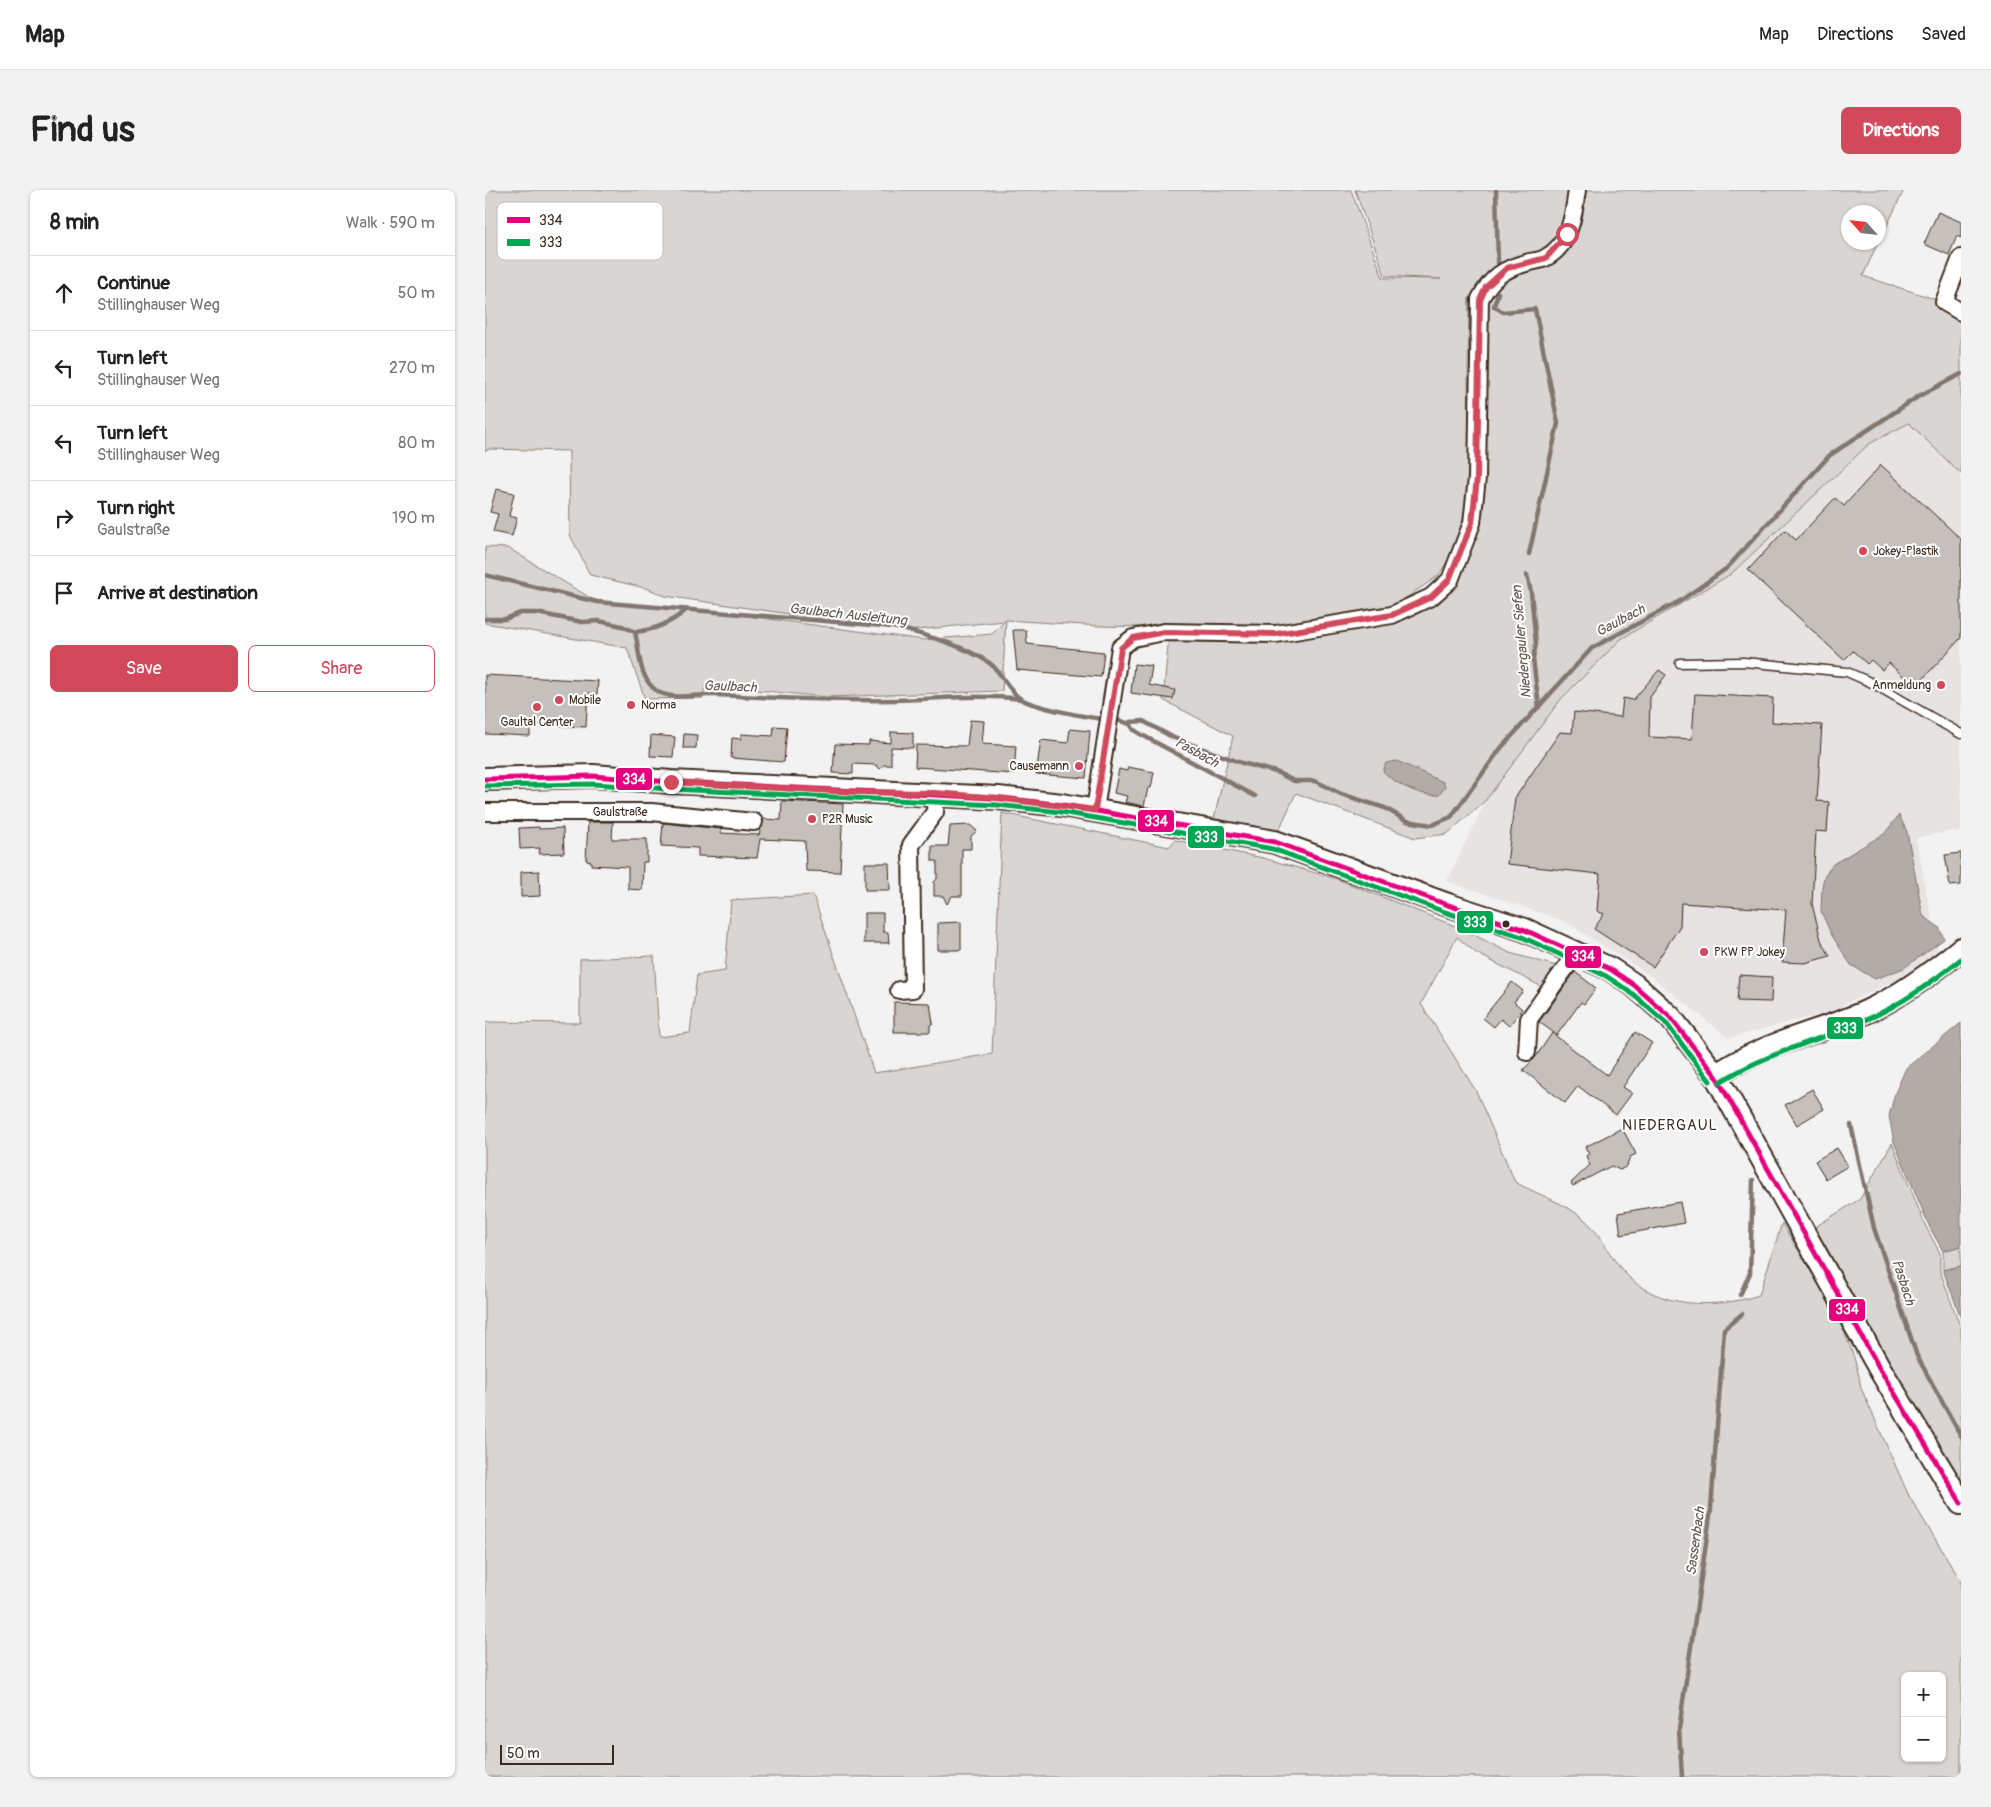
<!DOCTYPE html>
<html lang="en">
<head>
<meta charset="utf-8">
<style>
  :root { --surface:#fff; --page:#f2f2f2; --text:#222; --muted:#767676; --line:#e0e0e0; --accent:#d1495b }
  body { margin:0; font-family:Pangolin,sans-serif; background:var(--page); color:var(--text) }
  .controls { position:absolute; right:15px; bottom:15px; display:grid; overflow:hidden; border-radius:8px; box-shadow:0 1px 4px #0004 }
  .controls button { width:45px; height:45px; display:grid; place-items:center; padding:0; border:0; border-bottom:1px solid var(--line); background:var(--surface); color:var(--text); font:25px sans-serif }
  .compass { position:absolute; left:1356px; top:15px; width:45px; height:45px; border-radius:50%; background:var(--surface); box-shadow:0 1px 4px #0004; rotate:297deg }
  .scale { position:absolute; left:15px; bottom:12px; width:114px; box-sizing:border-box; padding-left:5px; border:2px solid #3b2a1e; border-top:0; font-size:14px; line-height:18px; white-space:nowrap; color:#3b2a1e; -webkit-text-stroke:4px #fff; paint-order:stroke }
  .stop { position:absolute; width:15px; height:15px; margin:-11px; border:4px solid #d1495b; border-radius:50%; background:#fff }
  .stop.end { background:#d1495b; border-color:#fff; box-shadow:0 1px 5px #0008 }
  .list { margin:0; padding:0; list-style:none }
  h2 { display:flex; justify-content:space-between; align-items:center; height:65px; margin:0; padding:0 20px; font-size:21px }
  h2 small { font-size:16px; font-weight:400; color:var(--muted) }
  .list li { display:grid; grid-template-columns:32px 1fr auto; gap:15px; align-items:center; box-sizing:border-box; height:75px; padding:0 20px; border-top:1px solid var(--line) }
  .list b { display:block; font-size:19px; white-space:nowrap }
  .list p { margin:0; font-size:16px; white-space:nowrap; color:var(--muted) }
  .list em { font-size:16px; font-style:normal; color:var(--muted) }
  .actions { display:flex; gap:10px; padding:15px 20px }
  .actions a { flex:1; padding:11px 0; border:1px solid var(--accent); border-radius:8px; text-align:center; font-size:18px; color:var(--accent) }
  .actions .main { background:var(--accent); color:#fff }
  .icon { flex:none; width:28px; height:28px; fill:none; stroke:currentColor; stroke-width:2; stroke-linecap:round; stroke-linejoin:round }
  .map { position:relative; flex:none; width:1476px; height:1587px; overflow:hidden; border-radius:8px }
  header { display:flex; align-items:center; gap:30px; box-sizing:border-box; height:70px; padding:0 25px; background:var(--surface); border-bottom:1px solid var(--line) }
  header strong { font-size:24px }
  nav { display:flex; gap:28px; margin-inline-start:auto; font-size:18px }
  .intro { display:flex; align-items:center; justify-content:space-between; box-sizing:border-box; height:120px; padding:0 30px }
  h1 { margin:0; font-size:35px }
  .button { padding:12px 22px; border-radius:8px; background:var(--accent); color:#fff; font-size:18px; font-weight:700 }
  main { display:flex; gap:30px; padding:0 30px }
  aside { flex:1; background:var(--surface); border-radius:8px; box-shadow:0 1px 4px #0004 }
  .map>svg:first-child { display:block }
  .built { fill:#e6e3e2 }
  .green { fill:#d8d5d2; stroke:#8a8078; fill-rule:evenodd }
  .water { fill:#b2aba7; stroke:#827770 }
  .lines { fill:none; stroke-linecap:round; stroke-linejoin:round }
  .stream { stroke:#827770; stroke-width:4.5 }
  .building { fill:#c6c0bd; stroke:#3b2a1e }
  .service-casing { stroke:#3b2a1e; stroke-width:11 }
  .minor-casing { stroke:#3b2a1e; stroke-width:20 }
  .secondary-casing { stroke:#3b2a1e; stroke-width:26 }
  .service { stroke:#fff; stroke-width:8 }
  .minor { stroke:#fff; stroke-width:16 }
  .secondary { stroke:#fff; stroke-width:22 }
  .bus-1-casing { stroke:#fff; stroke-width:9 }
  .bus-2-casing { stroke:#fff; stroke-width:9 }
  .bus-1 { stroke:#e5007d; stroke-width:5 }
  .bus-2 { stroke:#00a651; stroke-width:5 }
  .route { stroke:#d1495b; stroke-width:6 }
  .poi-dot { fill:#d1495b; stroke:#fff; stroke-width:2 }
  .bus-dot { fill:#3b2a1e; stroke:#fff; stroke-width:2 }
  .labels { text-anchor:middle; stroke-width:4; stroke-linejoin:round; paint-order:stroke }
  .poi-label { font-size:12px; fill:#3b2a1e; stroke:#fff; text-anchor:start }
  .street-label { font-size:12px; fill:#3b2a1e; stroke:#fff }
  .water-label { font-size:14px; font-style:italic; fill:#65574e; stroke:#fff }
  .quarter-label { font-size:15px; letter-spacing:1px; fill:#3b2a1e; stroke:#fff }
  .key { fill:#fff; stroke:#c4bfbc; stroke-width:1 }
  .key-label { font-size:14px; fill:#3b2a1e }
  .line-badge { stroke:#fff; stroke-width:2 }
  .badge-label { font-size:14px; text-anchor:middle; font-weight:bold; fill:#fff }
</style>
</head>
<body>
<header>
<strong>Map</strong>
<nav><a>Map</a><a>Directions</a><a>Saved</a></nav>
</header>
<div class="intro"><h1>Find us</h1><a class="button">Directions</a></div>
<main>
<aside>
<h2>8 min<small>Walk · 590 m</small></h2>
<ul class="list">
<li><svg class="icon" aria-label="ahead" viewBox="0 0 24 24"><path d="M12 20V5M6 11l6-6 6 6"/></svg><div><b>Continue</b><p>Stillinghauser Weg</p></div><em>50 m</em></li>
<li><svg class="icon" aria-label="left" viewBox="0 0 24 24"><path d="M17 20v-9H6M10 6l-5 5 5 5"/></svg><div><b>Turn left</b><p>Stillinghauser Weg</p></div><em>270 m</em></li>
<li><svg class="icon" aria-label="left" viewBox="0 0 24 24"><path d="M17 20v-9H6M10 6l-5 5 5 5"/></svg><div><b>Turn left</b><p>Stillinghauser Weg</p></div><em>80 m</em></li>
<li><svg class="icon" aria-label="right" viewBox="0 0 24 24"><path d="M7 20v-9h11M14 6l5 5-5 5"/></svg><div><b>Turn right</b><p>Gaulstraße</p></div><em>190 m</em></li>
<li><svg class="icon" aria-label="arrive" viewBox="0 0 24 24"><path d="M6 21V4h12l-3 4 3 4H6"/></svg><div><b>Arrive at destination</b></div></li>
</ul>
<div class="actions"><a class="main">Save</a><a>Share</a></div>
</aside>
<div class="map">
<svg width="1476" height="1587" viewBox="0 0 1476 1587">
  <rect width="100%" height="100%" fill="#f3f2f2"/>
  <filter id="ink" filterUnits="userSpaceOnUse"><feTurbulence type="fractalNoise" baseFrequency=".02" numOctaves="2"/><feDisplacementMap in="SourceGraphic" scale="10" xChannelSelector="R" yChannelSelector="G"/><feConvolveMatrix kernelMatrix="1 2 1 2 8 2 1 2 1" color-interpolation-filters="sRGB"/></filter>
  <g filter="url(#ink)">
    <path class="built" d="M1424,233l52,51v358l-11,-1 -34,7 22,114 -38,26 -74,35 -98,25 -77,-62 -87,-55 -117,-40 39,-81 75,-101 60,-60 110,-65 138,-130z"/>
    <path class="green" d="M0,0h866l32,88 58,1 -56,-3 -30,-86h549l-25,52v-30h-30v30h29l-15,34 81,26 17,10v162l-52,-51 -40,21 -138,130 -110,65 -60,60 -75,101 -39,34 -32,4 -119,-45 -18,39 -64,-13 19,-83 -70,-36 6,-65 124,-3 94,-26 -137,23 -150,-3 -94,-6 -4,71 -176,6 -121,-12 -2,13 -58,1 -18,-51 -142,-25v-76l23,1 89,54 128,11 199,27 68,-6 13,-13 -98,10 -242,-35 -16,-7 -59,-14 -20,-40 -1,-84 -79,-2 -5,2zM984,108l4,228 -36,58 -37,18 38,-26 32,-50 -2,-156z
      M517,623l167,34 6,-7 88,18 74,21 123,49 50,25 50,14 -16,21 -68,-35 -19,-16 -36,67 55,87 39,91c23,13 51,21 70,38 17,15 24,36 39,52 32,37 92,37 135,23l23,-72c29,51 71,106 79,165l48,108 52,85v196h-1476v-755l95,1v-64l74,-3 5,81 31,-4 7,-58 28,-4 6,-71 82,-5 61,178 118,-19zM1420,1486h37v82h-37z
      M1407,953l34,84 14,26v18l21,58v154l-71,-120 -75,-136 45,-28z
      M1476,1056v20l-18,4v-19z"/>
    <path class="water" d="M912,571l46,21 2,5 -6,8c-17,2 -45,-11 -56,-24l3,-8z
      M1414,625l8,17 16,84 16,11 5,12 -40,29 -29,11 -24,-14 -20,-31 -10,-23 1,-24 2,-10 9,-13 51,-30z
      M1476,833v223l-18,5 -13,-23 -36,-86 -5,-26 6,-23 11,-25z
      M1476,1076v52l-18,-48z"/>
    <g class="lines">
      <path class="stream" d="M1011,0l2,73
        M1013,103l-4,13 9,6 32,-3 23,114 -29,131
        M0,385l112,27 298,25c31,9 66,17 93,35 12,7 20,29 33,37 13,8 68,19 85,20
        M1042,385l4,17 5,52 -3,15 6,48
        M0,429h20l15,-6h17l45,9 17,-1 23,5 13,6c5,20 3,46 22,59 15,10 38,3 56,4 61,3 121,6 182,5 43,-1 84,-6 126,-1
        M150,442c21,-2 36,-9 51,-22
        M629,529l16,5v-2l13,-1 31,17 68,25 34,9 18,9h21l26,13 44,14 22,13 25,4 19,-8 50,-69 91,-100 88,-47 47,-33 103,-113 89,-59 42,-22
        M645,534l4,6 8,5 113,61
        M1366,935l23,103 43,128 44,80
        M1255,1105l10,-22 3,-93
        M1197,1587l-3,-48 32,-220 13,-180 18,-15"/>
    </g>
    <path class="building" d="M1453,22l23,10v16l-4,-2 -8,19 -25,-11z
      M1396,275l80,74v99l-46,49 -26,-24 -7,7 -11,-10 -4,4 -14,-13 -9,9 -96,-90 37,-40 11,10 39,-42 9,8z
      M11,299l18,4 -5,23 8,2 -5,18 -19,-4 5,-18 -8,-2z
      M528,440h13l1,14 77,8 -3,25 -84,-7z
      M649,474l18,2 -3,19 26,5 -2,9 -42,-6z
      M1174,480l7,5 -16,22 -1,40 43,2 3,-45 78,4 -1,24 50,3 -5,76 12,1 -2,30 -11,-1 -4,73 9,36 9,16 -25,7 -23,-1 4,-52 -105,-7 -1,23 -27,41 -59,-38 10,-15 -7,-3 3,-37 -93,-10 8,-66 45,-66 12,1 2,-21 47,5 2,-19 10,2z
      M0,485l113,6 -1,13 -9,-1 -2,34 -56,-3v12l-45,-2z
      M485,530l14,1 -2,23 34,2 -2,28 -99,-7 1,-22 51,1z
      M289,536l13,1 -3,35 -53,-4 1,-20 9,1v-5l32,2z
      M585,539l20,2 -4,47 -50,-4 5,-34 27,3z
      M406,542l22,1v15l-22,-1v18h-7l-4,4 -4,-4 -23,-1v10l-20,-1 2,-29 34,1v-4l22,2z
      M199,544l13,1 -1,13h-13z
      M166,545l24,2 -2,20 -23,-1z
      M643,577l26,5 -3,16h-3l-4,18 -19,-4 2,-6 -13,-3 5,-24 8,2z
      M297,611l61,3 -3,68 -34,-1 -1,-30 -45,-2 -3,19 -59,-2v-8l-37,-2 2,-23 58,6v4l38,2 4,-16 18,1z
      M103,632h25l-1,17h35v23h-4l-1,28 -14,-1v-22l-37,-2v-4l-5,-1z
      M485,635l7,6 -6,5v13h-9v47h-10l-5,8 -4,-8h-9v-14l3,-3v-18h-5v-15h16l2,-20z
      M54,637v2l24,-1 1,25 -25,1 1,-6 -20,1 -1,-21z
      M1476,663v32l-11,1 -5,-31z
      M380,673h24l1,27h-25z
      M54,681l1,25 -19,1v-25z
      M379,723h19v19h5l1,11h-25z
      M476,732v28h-23v-27z
      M1090,782l21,16 -12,16 -3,-2 -24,33 -18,-13z
      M1254,785l33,2 -1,25 -34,-1z
      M1027,792l11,9 -9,11 8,7 -13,17 -8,-7 -7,8 -11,-9z
      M409,812l36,1 3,20 -3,2v7h-36z
      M1150,842l17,11 -29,44 9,6 -16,22 -38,-29 -13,17 -42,-33 12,-12 17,-25 55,42z
      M1327,899l12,20 -27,16 -12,-20z
      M1137,938l14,26 -6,3 -3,9 -7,4 -9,-4 -38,20 -2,-3 19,-18 -4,-9 3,-2 -4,-7z
      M1352,958l11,18 -22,13 -11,-18z
      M1195,1012l4,21 -63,12 -3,-22z"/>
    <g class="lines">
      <g class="service-casing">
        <path id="service" d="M1195,473l64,-1 103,10 23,10 91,52"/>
      </g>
      <g class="minor-casing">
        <path id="minor" d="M1476,68l-17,44 17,10
          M610,620l25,-162 13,-10 31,-6 112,2 116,-19 39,-18 19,-17 22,-57 5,-45 3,-179c11,-21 23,-30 46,-36 6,-2 14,-2 19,-5 25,-12 29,-44 32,-68
          M0,622h166l103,10
          M414,800l14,-1 -2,-144 24,-33 1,-19
          M1042,862l2,-33 48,-67"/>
      </g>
      <g class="secondary-casing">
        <path id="secondary" d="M0,589l108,-3 78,6 327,16 64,7 213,37 173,63 77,25 85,39 24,16 36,32 46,59 165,295 80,132
          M1231,886c44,-32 100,-42 150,-64 35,-16 66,-39 95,-63"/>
      </g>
      <use href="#service" class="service"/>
      <use href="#minor" class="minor"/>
      <use href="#secondary" class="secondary"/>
      <g class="bus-1-casing">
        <path id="bus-1" d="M0,589l108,-3 78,6 327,16 64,7 213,37 173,63 77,25 85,39 24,16 36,32 46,59 165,295 80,132"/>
      </g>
      <g class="bus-2-casing">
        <path id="bus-2" d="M0,596l108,-2 78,5 326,16 64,7 212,37 172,63 77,25 84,39 23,15 36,31 45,59
          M1235,892c46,-29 98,-41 148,-63 34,-15 64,-37 93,-60"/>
      </g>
      <use href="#bus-1" class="bus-1"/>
      <use href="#bus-2" class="bus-2"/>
    </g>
  </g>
  <g class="lines" filter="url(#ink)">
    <path class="route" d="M186,592l183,10 82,1 62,5 97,12 26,-162 12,-10 31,-6 112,2 116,-19 39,-18 18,-17 23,-57 5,-45 3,-178 6,-13 21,-19 39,-10 21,-24"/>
  </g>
  <g class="poi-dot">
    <circle cx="1378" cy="361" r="5"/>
    <circle cx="1456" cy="495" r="5"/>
    <circle cx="74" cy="510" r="5"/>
    <circle cx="146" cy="515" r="5"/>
    <circle cx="52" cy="517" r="5"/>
    <circle cx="594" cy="576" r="5"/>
    <circle cx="327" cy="629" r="5"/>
    <circle cx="1219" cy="762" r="5"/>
  </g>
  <circle class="bus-dot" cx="1021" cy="734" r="4.5"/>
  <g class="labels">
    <g class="poi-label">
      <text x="1388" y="365">Jokey-Plastik</text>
      <text x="1446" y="499" text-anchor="end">Anmeldung</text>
      <text x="84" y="514">Mobile</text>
      <text x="156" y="519">Norma</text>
      <text x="52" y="536" text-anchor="middle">Gaultal Center</text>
      <text x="584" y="580" text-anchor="end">Causemann</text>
      <text x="337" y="633">P2R Music</text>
      <text x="1229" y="766">PKW PP Jokey</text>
    </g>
    <g class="street-label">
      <text x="135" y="626">Gaulstraße</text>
    </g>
    <g class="water-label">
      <text transform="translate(363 424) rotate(6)" y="5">Gaulbach Ausleitung</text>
      <text transform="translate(1135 430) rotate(-28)" y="5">Gaulbach</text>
      <text transform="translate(1036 452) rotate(-95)" y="5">Niedergauler Siefen</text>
      <text transform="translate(245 496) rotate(2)" y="5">Gaulbach</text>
      <text transform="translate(712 562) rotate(29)" y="5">Pasbach</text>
      <text transform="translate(1419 1092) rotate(72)" y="5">Pasbach</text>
      <text transform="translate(1210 1351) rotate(-82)" y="5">Sassenbach</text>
    </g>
    <g class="quarter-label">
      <text x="1185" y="940">NIEDERGAUL</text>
    </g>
  </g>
  <rect x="12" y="12" width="166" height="58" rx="8" class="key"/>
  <rect x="22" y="27" width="23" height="6" fill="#e5007d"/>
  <rect x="22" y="49" width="23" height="7" fill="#00a651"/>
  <g class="key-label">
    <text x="54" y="35">334</text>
    <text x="54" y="57">333</text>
  </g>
  <g class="line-badge">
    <rect x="130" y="577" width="38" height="24" rx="5" fill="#e5007d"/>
    <rect x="652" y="619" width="38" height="24" rx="5" fill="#e5007d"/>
    <rect x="702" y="635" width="38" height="24" rx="5" fill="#00a651"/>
    <rect x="971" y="720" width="38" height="24" rx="5" fill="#00a651"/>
    <rect x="1079" y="755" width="38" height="24" rx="5" fill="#e5007d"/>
    <rect x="1341" y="826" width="38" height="24" rx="5" fill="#00a651"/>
    <rect x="1343" y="1108" width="38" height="24" rx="5" fill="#e5007d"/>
  </g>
  <g class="badge-label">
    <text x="149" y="594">334</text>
    <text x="671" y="636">334</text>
    <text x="721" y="652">333</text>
    <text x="990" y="737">333</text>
    <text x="1098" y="771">334</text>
    <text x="1360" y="843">333</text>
    <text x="1362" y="1124">334</text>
  </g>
</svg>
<div class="controls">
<button>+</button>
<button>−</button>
</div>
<svg class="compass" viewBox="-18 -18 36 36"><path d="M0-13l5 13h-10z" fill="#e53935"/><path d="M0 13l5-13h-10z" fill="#767676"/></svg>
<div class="scale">50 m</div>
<div class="stop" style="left:1082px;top:44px"></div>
<div class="stop end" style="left:186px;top:592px"></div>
</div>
</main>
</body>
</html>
